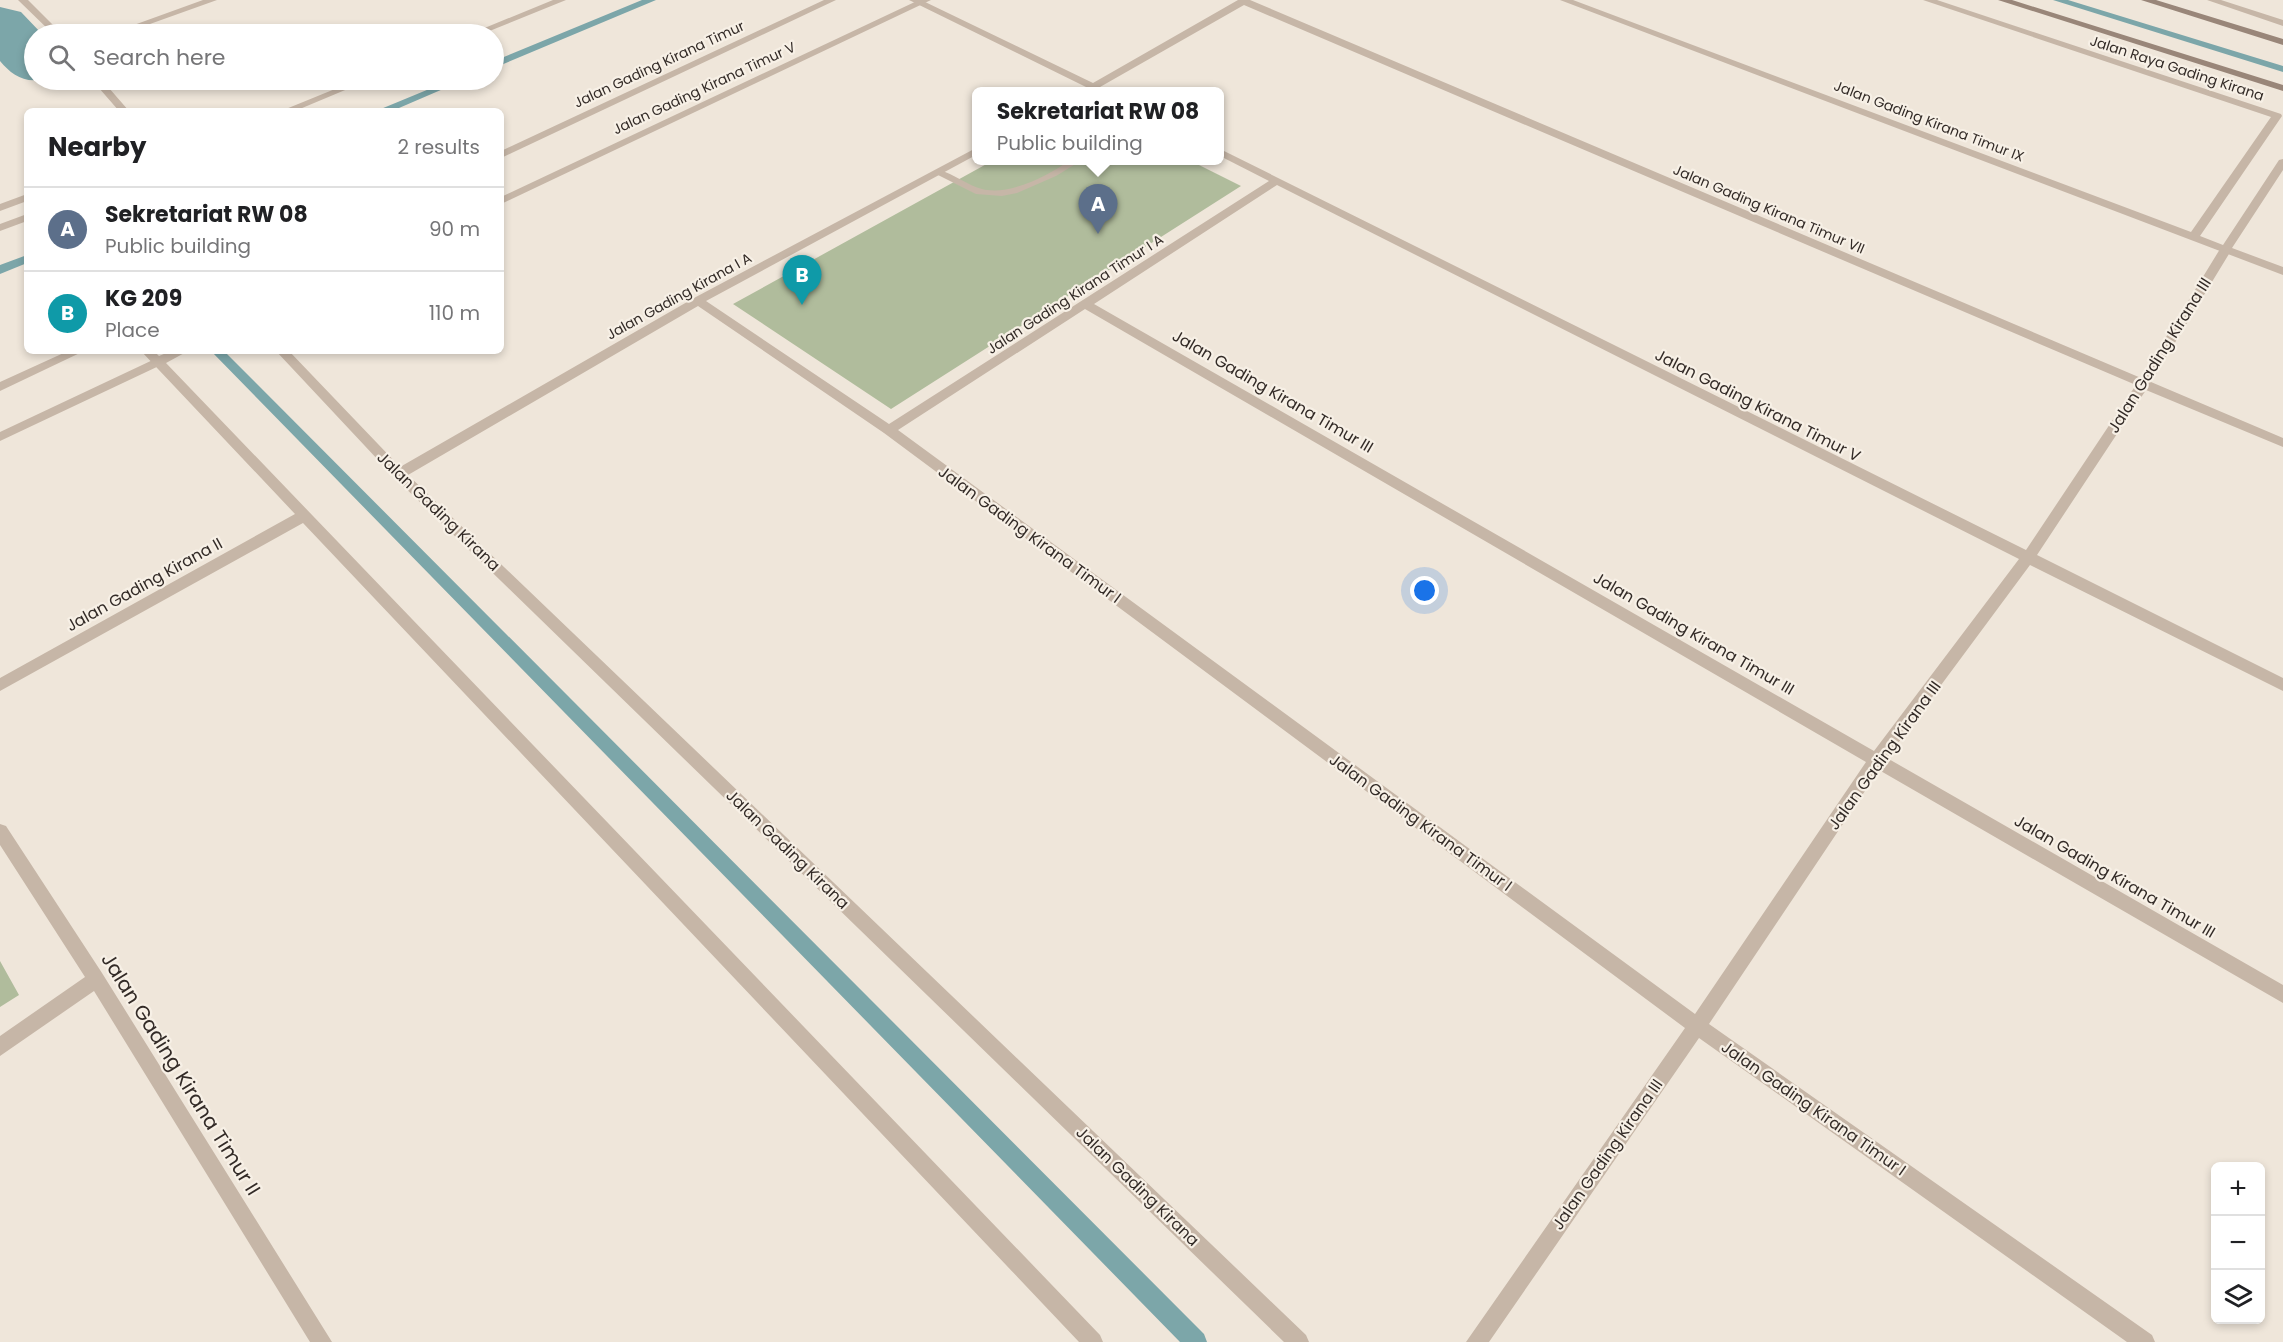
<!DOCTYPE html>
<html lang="en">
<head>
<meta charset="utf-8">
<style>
  :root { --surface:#fff; --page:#f6f6f6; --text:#202124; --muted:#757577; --line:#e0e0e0; --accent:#ea580c }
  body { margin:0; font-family:Poppins,sans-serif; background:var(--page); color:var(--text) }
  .controls { position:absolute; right:18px; bottom:18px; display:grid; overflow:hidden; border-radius:9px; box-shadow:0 3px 9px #0003 }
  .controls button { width:54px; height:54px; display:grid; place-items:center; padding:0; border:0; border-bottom:2px solid var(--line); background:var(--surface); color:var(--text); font:30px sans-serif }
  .you { position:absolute; left:1425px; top:591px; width:21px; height:21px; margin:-15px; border:4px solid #fff; border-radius:50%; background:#1a73e8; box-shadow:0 0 0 9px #1a73e833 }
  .badge { display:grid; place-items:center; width:39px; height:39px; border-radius:50%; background:var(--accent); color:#fff; font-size:20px; font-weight:700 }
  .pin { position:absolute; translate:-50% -50px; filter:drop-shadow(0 2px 3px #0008) }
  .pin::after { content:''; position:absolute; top:32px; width:21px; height:18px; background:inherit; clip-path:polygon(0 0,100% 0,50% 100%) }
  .popup { position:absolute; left:972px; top:87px; width:252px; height:78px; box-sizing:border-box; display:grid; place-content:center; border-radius:9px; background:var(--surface); filter:drop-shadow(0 2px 4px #0005); font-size:20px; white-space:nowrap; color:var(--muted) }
  .popup b { font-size:22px; color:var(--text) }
  .popup::after { content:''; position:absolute; left:50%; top:100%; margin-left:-12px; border:12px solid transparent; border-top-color:var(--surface) }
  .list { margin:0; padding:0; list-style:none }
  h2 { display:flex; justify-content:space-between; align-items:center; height:78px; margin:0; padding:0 24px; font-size:26px }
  h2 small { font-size:20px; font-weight:400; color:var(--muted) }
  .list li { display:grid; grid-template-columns:39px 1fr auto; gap:18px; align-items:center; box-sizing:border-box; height:84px; padding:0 24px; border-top:2px solid var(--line) }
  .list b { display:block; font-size:22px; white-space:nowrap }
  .list p { margin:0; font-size:20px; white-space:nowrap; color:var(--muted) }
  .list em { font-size:20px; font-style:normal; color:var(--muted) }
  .icon { flex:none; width:33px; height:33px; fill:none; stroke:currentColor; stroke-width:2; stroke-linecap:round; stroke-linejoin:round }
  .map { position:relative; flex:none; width:2283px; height:1342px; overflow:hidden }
  .search { position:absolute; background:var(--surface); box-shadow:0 3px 9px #0003; left:24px; top:24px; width:480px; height:66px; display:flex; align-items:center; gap:15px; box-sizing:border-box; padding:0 21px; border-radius:33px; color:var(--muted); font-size:22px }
  .panel { position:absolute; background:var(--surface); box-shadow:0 3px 9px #0003; left:24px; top:108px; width:480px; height:246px; border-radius:9px }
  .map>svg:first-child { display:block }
  .green { fill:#b0bc9c }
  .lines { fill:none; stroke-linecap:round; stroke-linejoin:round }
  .stream { fill:#7ca6a9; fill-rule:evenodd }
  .river { fill:#7ca6a9; fill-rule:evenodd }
  .service { fill:#c6b6a7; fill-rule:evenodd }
  .minor { fill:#c6b6a7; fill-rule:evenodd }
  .secondary { fill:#998679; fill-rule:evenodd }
  .labels { text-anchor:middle; stroke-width:4.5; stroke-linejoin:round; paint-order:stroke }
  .far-street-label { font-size:14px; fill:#332b27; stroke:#f7f0e6 }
  .street-label { font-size:16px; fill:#332b27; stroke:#f7f0e6 }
  .near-street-label { font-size:20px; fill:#332b27; stroke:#f7f0e6 }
</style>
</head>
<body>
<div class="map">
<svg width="2283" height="1342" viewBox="0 0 2283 1342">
  <rect width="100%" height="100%" fill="#efe6da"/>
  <path class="green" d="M992,161h199l50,25 -350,223 -158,-105z
    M0,961l19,34 -19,12z"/>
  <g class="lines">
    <path class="stream" d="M642,0h14l-162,68v-7z
      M2053,0h15l215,66v6z
      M451,80h13l-72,31h-16z
      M27,255v8l-27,11v-9z
      M211,351h13l980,983 3,8h-27z"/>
    <path class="river" d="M0,7l21,5 21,22h-8v46h4c-16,2 -28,-7 -38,-19z"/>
    <path class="service" d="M919,0h12l-430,204v-7z
      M1560,0h13l618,232 80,-115 -348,-117h14l344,114 1,2 -82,120 23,9 56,-85 4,-1v11l-51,78 51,19v8z
      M2207,0h14l62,20v6z
      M1070,160h12l-26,16 -39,17 -15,3 -26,-2 -42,-21 5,-3c15,4 28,15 43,19 27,7 66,-13 88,-29z
      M157,358l4,1v6l-161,76v-9z"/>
    <path class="minor" d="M18,0h10l34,34h-9z
      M203,0h14l-95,34h-13z
      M553,0h13l-84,34h-12z
      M824,0h12l-335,158v-7z
      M909,0h12l172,83 145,-83h12l891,378 79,-129 2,-2h8l2,2 -81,133 132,56v9l-137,-57 -109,165 246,123v13l-253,-126 -143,193 396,227v18l-404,-233 -170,254 443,311 3,7h-28l-428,-304 -210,304h-23l219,-314 -801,-595 -186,-127 -290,169 898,860 3,7h-25l-890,-865 -118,-126h13l111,116 294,-169 282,-150v7l-270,146 183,123 380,-243 -49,-25v-7l806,401 110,-165 -892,-380 -144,82 9,5h-22l-3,-3 2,-2zM1277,185l742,374 -145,192 -780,-447zM1085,309l781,453 -171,252 -797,-584z
      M92,80h10l27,31h-10z
      M357,80h12l-74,31h-14z
      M27,194v7l-27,10v-7z
      M27,214v7l-27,10v-7z
      M68,351h16l-84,40v-9z
      M141,351h13l5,5 12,-5h17l-22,12 934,972 3,7h-24l-776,-819 -303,168v-13l295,-164z
      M0,824l6,2 96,147 230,369h-22l-216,-351 -94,65v-20l85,-59 -85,-132z"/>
    <path class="secondary" d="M1998,0h14l271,85v6z
      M2141,0h15l127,39v6z"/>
  </g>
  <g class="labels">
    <g class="far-street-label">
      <text transform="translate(659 64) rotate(-25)" y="5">Jalan Gading Kirana Timur</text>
      <text transform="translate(2177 68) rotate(18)" y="5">Jalan Raya Gading Kirana</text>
      <text transform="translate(704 88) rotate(-25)" y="5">Jalan Gading Kirana Timur V</text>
      <text transform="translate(1929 121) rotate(21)" y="5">Jalan Gading Kirana Timur IX</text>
      <text transform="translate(1769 209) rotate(23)" y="5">Jalan Gading Kirana Timur VII</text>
      <text transform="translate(1075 294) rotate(-33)" y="5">Jalan Gading Kirana Timur I A</text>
      <text transform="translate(679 296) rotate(-29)" y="5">Jalan Gading Kirana I A</text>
    </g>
    <g class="street-label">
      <text transform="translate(2159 355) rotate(-58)" y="6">Jalan Gading Kirana III</text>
      <text transform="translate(1273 391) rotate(30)" y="6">Jalan Gading Kirana Timur III</text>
      <text transform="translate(1758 405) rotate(27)" y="6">Jalan Gading Kirana Timur V</text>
      <text transform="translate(439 511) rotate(44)" y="6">Jalan Gading Kirana</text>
      <text transform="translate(1030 534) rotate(36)" y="6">Jalan Gading Kirana Timur I</text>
      <text transform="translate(144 584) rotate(-29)" y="6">Jalan Gading Kirana II</text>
      <text transform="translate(1694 633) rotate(30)" y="6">Jalan Gading Kirana Timur III</text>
      <text transform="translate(1884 755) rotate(-54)" y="6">Jalan Gading Kirana III</text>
      <text transform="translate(1421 822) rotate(36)" y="6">Jalan Gading Kirana Timur I</text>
      <text transform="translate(788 849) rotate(44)" y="6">Jalan Gading Kirana</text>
      <text transform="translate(2115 876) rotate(30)" y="6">Jalan Gading Kirana Timur III</text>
      <text transform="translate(1814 1108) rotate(35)" y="6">Jalan Gading Kirana Timur I</text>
      <text transform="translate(1607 1154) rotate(-55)" y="6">Jalan Gading Kirana III</text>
      <text transform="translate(1138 1186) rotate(44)" y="6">Jalan Gading Kirana</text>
    </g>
    <g class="near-street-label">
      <text transform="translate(181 1074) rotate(58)" y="7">Jalan Gading Kirana Timur II</text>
    </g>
  </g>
</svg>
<div class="controls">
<button>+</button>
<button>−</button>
<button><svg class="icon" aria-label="layers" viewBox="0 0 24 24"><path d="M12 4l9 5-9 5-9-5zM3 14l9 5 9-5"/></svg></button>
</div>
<div class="you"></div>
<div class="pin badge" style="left:1098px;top:234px;background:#5c6f8a">A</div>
<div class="popup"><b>Sekretariat RW 08</b>Public building</div>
<div class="pin badge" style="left:802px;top:305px;background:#0f9aa8">B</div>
<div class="search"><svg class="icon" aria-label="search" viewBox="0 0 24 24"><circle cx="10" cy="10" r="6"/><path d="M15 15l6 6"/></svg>Search here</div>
<section class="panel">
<h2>Nearby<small>2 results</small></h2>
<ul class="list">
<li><span class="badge" style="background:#5c6f8a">A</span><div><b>Sekretariat RW 08</b><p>Public building</p></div><em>90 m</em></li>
<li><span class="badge" style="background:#0f9aa8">B</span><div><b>KG 209</b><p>Place</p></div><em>110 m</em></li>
</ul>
</section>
</div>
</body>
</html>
